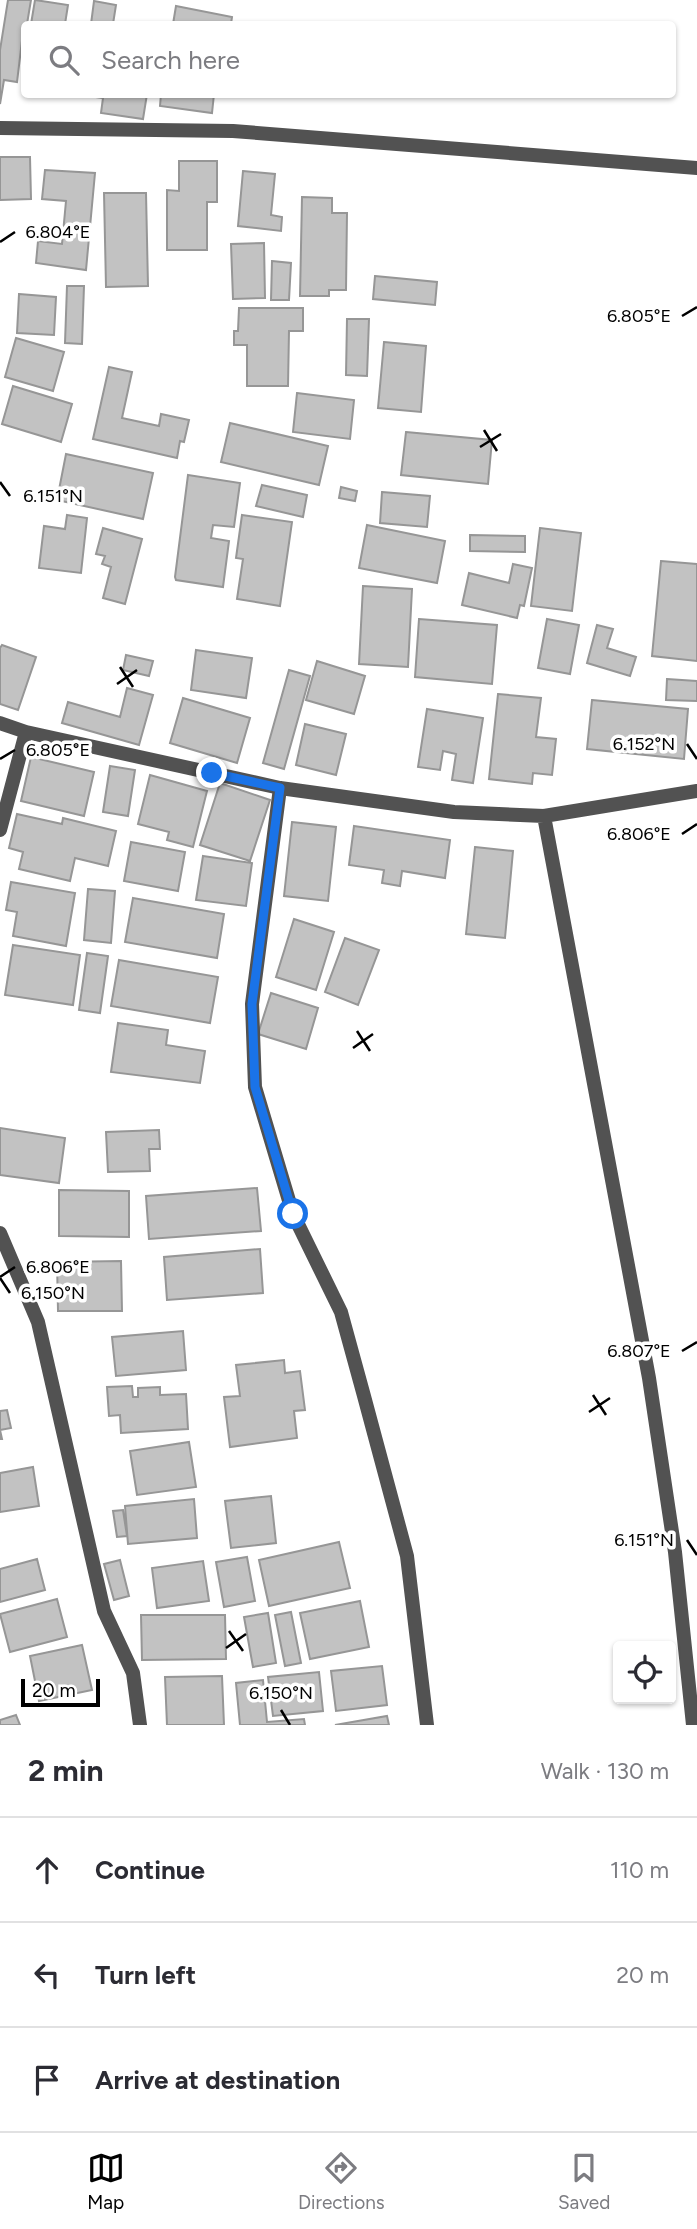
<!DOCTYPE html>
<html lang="en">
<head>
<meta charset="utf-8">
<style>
  :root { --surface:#fff; --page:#f2f2f3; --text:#2b2b33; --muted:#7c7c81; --line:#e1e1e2; --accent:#000 }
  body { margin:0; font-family:Figtree,sans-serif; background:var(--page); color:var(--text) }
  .controls { position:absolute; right:21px; bottom:21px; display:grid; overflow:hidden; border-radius:7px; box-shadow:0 2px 5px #0004 }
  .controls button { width:63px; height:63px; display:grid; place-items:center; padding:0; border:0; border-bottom:2px solid var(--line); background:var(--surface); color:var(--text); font:35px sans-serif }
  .scale { position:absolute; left:21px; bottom:18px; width:79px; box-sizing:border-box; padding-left:7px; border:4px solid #000; border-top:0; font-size:19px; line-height:24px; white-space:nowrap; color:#000; -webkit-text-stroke:5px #fff; paint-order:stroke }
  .stop { position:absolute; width:21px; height:21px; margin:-16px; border:5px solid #1a73e8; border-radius:50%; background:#fff }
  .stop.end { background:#1a73e8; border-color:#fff; box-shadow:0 2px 7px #0008 }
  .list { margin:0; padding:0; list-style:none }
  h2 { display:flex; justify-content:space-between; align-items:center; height:91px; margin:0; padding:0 28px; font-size:30px }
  h2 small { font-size:23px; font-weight:400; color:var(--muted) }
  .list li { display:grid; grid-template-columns:46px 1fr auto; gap:21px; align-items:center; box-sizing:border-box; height:105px; padding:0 28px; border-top:2px solid var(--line) }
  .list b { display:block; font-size:26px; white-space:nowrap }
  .list em { font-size:23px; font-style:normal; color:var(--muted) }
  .icon { flex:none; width:38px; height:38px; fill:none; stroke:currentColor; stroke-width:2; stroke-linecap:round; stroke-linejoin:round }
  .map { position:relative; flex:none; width:697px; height:1725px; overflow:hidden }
  .search { position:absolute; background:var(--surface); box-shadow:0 2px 5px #0004; left:21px; right:21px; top:21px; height:77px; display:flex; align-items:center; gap:18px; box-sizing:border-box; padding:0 24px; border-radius:7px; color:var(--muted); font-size:26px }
  .sheet { height:406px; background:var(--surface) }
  nav { display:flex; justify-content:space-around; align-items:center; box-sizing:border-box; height:98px; border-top:2px solid var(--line); background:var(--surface); font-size:19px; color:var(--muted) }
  nav a { display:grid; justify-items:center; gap:4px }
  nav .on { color:var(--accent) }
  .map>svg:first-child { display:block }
  .building { fill:#c2c2c2; stroke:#969696; stroke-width:2 }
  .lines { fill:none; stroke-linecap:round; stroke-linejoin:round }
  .street { stroke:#525252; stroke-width:14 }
  .route { stroke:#1a73e8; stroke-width:9 }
  .ticks { fill:none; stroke:#000; stroke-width:2.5 }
  .ticks-label { font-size:18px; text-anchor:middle; fill:#000; stroke:#fff; stroke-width:7; stroke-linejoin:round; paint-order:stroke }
</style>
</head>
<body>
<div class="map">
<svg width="697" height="1725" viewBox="0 0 697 1725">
  <rect width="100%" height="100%" fill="#fff"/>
  <path class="building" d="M8,0h23l-4,24h-3l-7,58 -13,-2 -4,24v-54z
    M35,0l33,5 -3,19h-34z
    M94,1l22,4 -3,19h-22z
    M176,6l56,11 -1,7h-58z
    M147,94l-4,25 -42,-6 2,-15 -22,-3z
    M161,94h53l-2,19 -52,-7z
    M0,157h30l1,42 -31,1z
    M179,161h38v41h-10v48h-40v-60l12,1z
    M45,170l50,3 -9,97 -50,-7 2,-22 24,3 4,-43 -24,-2z
    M243,171l32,3 -4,41 11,2 -1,14 -43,-5z
    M104,193h42l2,93 -42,1z
    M302,197l30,1v15h15l-1,77h-17v6h-29z
    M264,243l1,55 -32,1 -2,-55z
    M272,261l19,2 -2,37h-18z
    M375,276l62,6 -2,23 -62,-6z
    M67,286h17l-2,58 -17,-1z
    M19,294l37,3 -2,38 -37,-2z
    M239,308h64v23h-14l-1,55h-41v-41h-13v-14h4z
    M347,319h22l-2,57 -21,-1z
    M16,338l48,14 -11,39 -48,-14z
    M384,342l42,4 -5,66 -43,-4z
    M109,367l23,5 -10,46 37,8 2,-12 28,6 -5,22 -4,-1 -3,17 -84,-19z
    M13,386l59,18 -11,38 -59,-18z
    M297,393l57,7 -4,39 -57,-7z
    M230,423l98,23 -9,39 -98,-23z
    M406,432l86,8 -4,44 -87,-9z
    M66,454l87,19 -10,46 -86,-19z
    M188,475l52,8 -6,44 -21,-2 -2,13 18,3 -6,46 -47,-7 -1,-3z
    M262,485l45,10 -4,22 -47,-11z
    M341,487l16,4 -2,10 -16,-3z
    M382,492l48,4 -3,31 -47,-4z
    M67,515l20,3 -6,55 -42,-5 5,-42 21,3z
    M242,515l50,7 -12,84 -43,-7 6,-40 -7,-1z
    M367,525l78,16 -8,42 -78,-15z
    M103,528l39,11 -17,65 -22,-6 8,-31 -9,-3 3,-8 -9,-2z
    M540,528l41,5 -9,78 -41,-5z
    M470,535l55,1v16l-55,-1z
    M661,561l36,3v97l-45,-5z
    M513,564l19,4 -8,38 -4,-1 -3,13 -55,-13 7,-32 40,10z
    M363,586l49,3 -4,78 -49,-3z
    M419,619l78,6 -5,59 -77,-7z
    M547,619l32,6 -9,49 -32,-6z
    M597,625l16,4 -6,19 29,9 -6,19 -43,-13z
    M2,645l34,12 -18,53 -18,-6v-56z
    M196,650l56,8 -6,40 -55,-8z
    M126,655l27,6 -4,15 -26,-6z
    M317,661l48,15 -11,38 -48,-14z
    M289,670l21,6 -26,93 -21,-6z
    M667,679l30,2v20l-31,-1z
    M127,688l26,7 -14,50 -77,-22 6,-21 52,15z
    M498,694l43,4 -5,39 20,2 -4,36 -19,-2 -1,11 -43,-5z
    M183,698l67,20 -13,45 -67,-20z
    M592,700l96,9 -4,50 -97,-10z
    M427,709l56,9 -10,65 -21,-3 4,-26 -13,-3 -3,19 -22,-3z
    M305,724l41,10 -10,41 -40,-10z
    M31,757l63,15 -10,44 -63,-15z
    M110,766l25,4 -7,46 -25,-4z
    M150,775l57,16 -14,56 -26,-7 2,-8 -31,-8z
    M220,783l50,17 -20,61 -50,-16z
    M17,814l45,10 1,-6 53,13 -8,35 -33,-8 -5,23 -51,-12 4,-17 -14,-4z
    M292,822l44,5 -8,74 -44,-5z
    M354,826l96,14 -5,38 -43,-7 -2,15 -18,-3 2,-13 -35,-5z
    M131,842l54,10 -7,39 -54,-10z
    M475,847l38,4 -8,87 -39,-4z
    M203,856l49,7 -6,43 -50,-6z
    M11,882l64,11 -9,53 -53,-10 4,-24 -11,-2z
    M88,889l27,2 -4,52 -27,-3z
    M133,898l91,16 -7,44 -92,-16z
    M294,919l40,13 -18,58 -40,-13z
    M345,938l34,12 -21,55 -33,-13z
    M13,945l67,10 -7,50 -68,-10z
    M87,953l21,3 -8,57 -21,-3z
    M119,960l99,17 -8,46 -99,-17z
    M271,993l47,15 -12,41 -48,-15z
    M118,1023l50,7 -2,15 39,6 -5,32 -89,-11z
    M0,1128l65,10 -6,45 -59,-8z
    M159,1130l1,19h-11l1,22 -42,1 -2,-40z
    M257,1188l4,43 -112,8 -3,-43z
    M59,1190l70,1v46l-70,-1z
    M260,1249l3,44 -96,7 -3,-43z
    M121,1261l1,50h-64l-1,-49z
    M183,1331l3,39 -70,6 -4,-39z
    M284,1360l1,13 15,-2 5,39 -11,1 3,27 -67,9 -6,-50 16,-1 -4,-31z
    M132,1386l1,11h5v-9l22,-1v8l26,-1 2,35 -67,4 -1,-18 -11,1 -2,-29z
    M7,1410l4,18 -11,2 2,9h-2v-28z
    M189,1442l7,45 -59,8 -7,-44z
    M33,1467l6,39 -39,6v-39z
    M271,1496l5,47 -45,5 -6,-47z
    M194,1499l3,39 -69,6 -3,-38z
    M123,1510l4,26 -10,1 -4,-26z
    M339,1542l11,46 -81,18 -10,-46z
    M247,1557l8,44 -31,6 -8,-45z
    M37,1559l8,31 -45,12v-33z
    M120,1560l9,36 -15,4 -10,-36z
    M203,1561l6,40 -52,7 -5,-40z
    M57,1599l10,38 -57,15 -10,-38z
    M360,1601l9,46 -59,12 -10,-46z
    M291,1612l10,51 -16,3 -10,-51z
    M268,1613l8,50 -23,4 -9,-50z
    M141,1615h84l1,44 -84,1z
    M82,1645l10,45 -53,11 -9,-45z
    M382,1666l5,39 -51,6 -5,-40z
    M319,1672l4,39 -50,5 -5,-39z
    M222,1676l2,49h-57l-2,-48z
    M263,1680l4,42 37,-3 1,6h-65l-4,-42z
    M16,1715l4,10h-20v-5z
    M387,1716l2,9h-54z"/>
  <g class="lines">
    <path class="street" d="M0,128l233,3 464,37
      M0,723l26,9 254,56 174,24 90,4 153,-25
      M280,788l-28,216 3,83 38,127 48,98 23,84 43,160 20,169
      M544,816l105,562 26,174 18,173
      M0,830l26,-98
      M0,1233l38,89 66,289 29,62 7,52"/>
  </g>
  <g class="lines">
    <path class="route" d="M212,773l68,15 -28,216 3,83 38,127"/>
  </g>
  <path class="ticks" d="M0,242l15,-10M682,316l15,-9M484,430l13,21M480,447l21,-13M0,482l10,14M120,667l13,20M117,684l20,-14M687,744l10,15M0,759l15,-9M682,834l15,-10M357,1031l13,20M353,1048l20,-14M0,1277l15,-10M0,1278l10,15M682,1351l15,-9M593,1395l13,20M589,1412l21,-14M687,1540l10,15M229,1631l14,20M226,1648l20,-14M281,1710l9,15"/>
  <g class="ticks-label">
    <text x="58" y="238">6.804°E</text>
    <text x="639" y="322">6.805°E</text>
    <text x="53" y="502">6.151°N</text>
    <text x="644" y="750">6.152°N</text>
    <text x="58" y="756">6.805°E</text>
    <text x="639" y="840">6.806°E</text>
    <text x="58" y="1273">6.806°E</text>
    <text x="53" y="1299">6.150°N</text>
    <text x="639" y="1357">6.807°E</text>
    <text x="644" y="1546">6.151°N</text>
    <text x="281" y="1699">6.150°N</text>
  </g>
</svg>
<div class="controls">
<button><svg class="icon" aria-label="locate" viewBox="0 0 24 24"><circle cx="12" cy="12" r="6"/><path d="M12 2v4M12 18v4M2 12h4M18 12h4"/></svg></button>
</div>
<div class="scale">20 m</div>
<div class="stop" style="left:293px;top:1214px"></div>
<div class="stop end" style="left:212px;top:773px"></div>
<div class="search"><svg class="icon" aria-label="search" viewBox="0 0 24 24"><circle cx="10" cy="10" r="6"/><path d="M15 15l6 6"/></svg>Search here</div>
</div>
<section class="sheet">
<h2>2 min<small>Walk · 130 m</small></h2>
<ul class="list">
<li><svg class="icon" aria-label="ahead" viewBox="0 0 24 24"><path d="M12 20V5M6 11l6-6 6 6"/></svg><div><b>Continue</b></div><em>110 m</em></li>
<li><svg class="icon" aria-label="left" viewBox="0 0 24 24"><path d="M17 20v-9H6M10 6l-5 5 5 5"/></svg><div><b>Turn left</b></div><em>20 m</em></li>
<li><svg class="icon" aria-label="arrive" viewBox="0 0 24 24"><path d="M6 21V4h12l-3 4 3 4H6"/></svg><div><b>Arrive at destination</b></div></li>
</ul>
</section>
<nav>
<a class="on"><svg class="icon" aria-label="map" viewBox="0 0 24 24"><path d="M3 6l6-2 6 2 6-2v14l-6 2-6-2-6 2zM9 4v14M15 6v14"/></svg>Map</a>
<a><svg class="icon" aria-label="directions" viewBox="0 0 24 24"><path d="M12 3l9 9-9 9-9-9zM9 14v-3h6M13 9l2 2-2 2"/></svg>Directions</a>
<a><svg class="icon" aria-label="saved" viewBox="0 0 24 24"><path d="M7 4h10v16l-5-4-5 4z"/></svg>Saved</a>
</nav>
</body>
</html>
